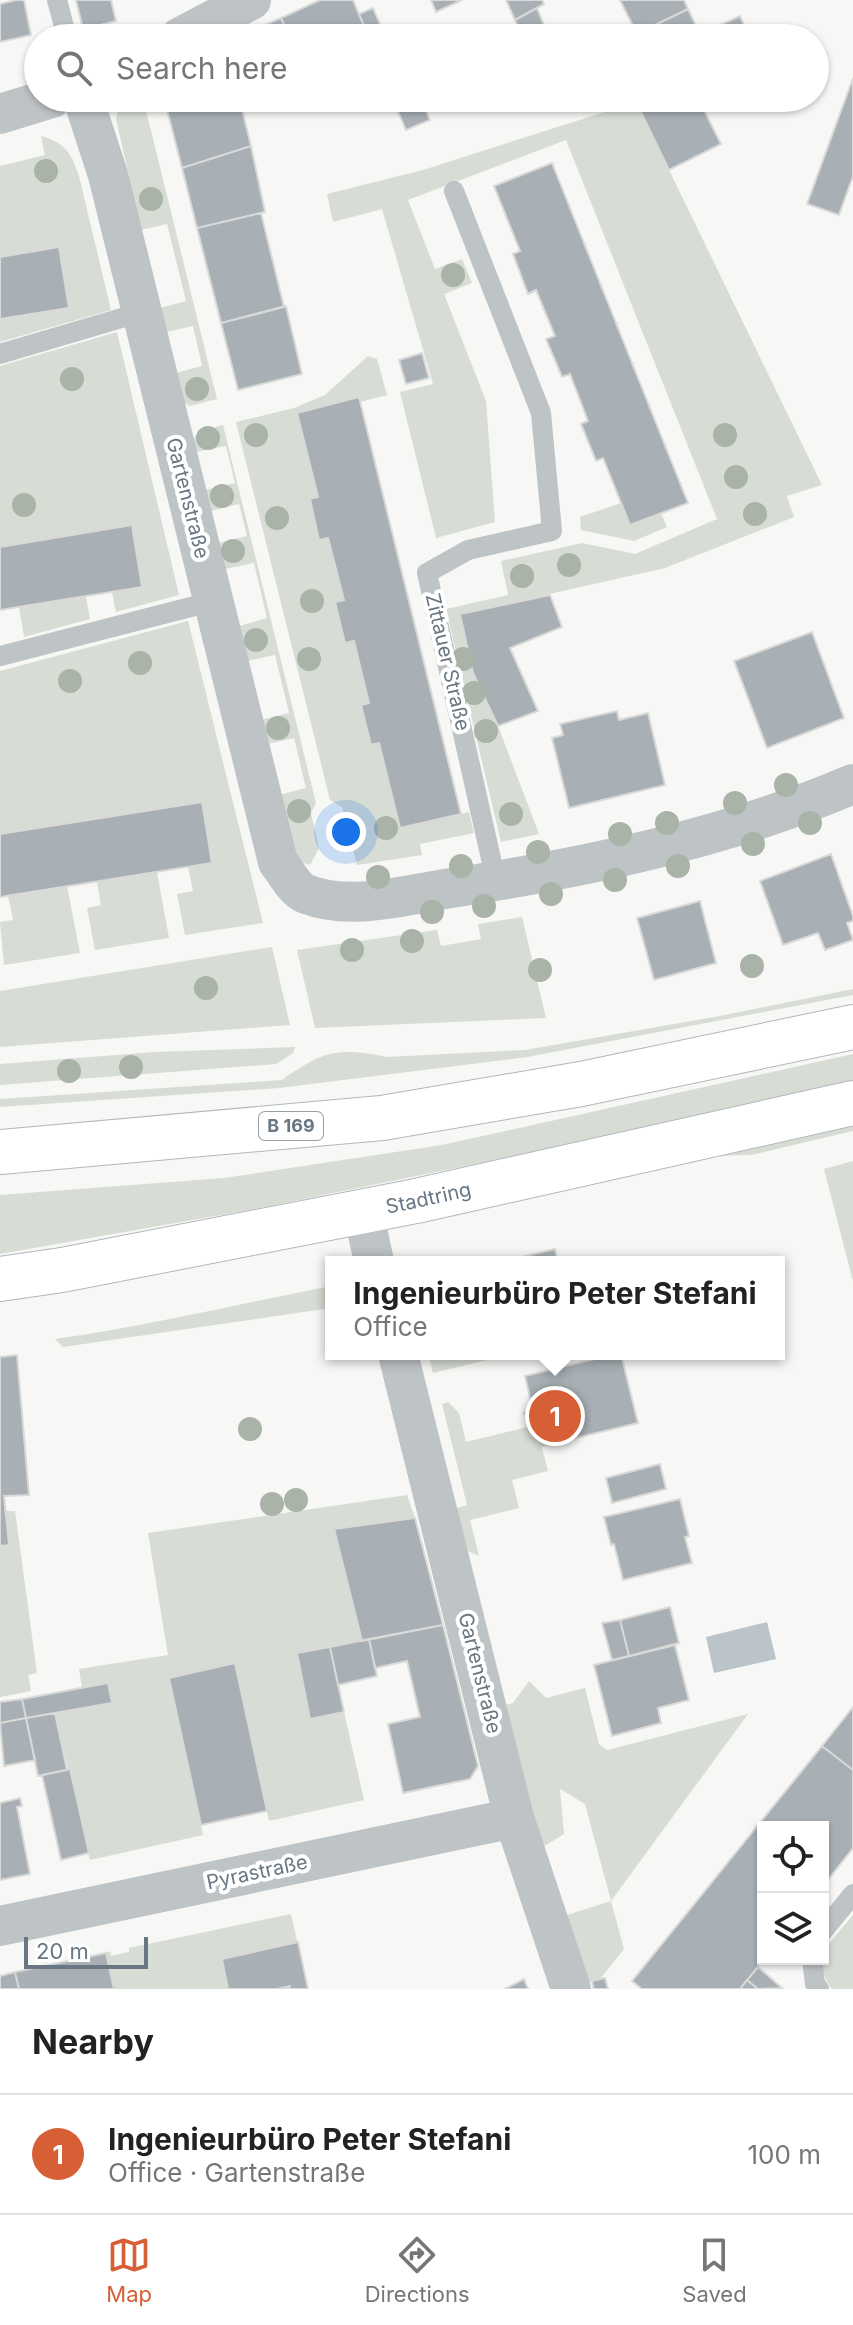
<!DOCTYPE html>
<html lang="en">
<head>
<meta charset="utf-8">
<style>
  :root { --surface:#fff; --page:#f2f2f2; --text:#222; --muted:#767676; --line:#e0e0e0; --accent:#d75f35 }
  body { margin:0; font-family:Inter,sans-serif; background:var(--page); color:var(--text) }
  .controls { position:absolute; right:24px; bottom:24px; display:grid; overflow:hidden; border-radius:0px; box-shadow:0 2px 6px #0004 }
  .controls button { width:72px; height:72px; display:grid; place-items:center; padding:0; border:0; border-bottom:2px solid var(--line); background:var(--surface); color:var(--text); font:40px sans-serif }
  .scale { position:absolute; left:24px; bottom:20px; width:124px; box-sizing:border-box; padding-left:8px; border:4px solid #687783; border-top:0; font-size:22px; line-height:28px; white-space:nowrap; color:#687783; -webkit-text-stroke:6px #fff; paint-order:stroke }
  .you { position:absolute; left:346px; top:832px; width:28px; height:28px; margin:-20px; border:6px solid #fff; border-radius:50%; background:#1a73e8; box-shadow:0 0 0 12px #1a73e833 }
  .badge { display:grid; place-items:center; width:52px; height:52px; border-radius:50%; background:var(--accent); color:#fff; font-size:26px; font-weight:700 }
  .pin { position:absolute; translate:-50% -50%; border:4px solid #fff; box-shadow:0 2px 8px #0006 }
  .popup { position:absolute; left:325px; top:1256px; width:460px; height:104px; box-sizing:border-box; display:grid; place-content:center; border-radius:0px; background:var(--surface); filter:drop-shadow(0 2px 6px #0005); font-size:26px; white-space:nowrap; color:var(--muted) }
  .popup b { font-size:30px; color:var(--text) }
  .popup::after { content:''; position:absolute; left:50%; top:100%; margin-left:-16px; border:16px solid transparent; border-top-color:var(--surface) }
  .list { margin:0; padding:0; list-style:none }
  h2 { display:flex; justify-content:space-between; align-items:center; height:104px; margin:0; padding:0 32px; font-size:34px }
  h2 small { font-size:26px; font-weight:400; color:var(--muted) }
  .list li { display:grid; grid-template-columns:52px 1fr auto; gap:24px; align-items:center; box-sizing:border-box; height:120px; padding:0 32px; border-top:2px solid var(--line) }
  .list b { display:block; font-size:30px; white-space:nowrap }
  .list p { margin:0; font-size:26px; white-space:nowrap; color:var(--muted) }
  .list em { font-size:26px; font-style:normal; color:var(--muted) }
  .icon { flex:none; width:44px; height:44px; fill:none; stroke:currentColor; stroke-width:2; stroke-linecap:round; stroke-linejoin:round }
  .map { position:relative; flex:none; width:853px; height:1989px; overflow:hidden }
  .search { position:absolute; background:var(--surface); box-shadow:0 2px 6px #0004; left:24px; right:24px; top:24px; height:88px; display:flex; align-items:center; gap:20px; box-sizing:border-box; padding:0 28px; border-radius:44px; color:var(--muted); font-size:30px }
  .sheet { height:224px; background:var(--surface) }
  nav { display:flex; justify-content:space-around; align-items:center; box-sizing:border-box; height:112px; border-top:2px solid var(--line); background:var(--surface); font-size:22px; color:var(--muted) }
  nav a { display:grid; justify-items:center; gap:4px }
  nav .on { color:var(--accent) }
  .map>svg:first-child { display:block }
  .green { fill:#d7dcd4 }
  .water { fill:#bac4c9 }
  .building { fill:#a8b0b5; stroke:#d9d9d7; stroke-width:2 }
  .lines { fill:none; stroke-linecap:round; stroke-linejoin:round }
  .primary-casing { stroke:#b2b7ba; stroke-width:46 }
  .lane { stroke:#bec3c6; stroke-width:20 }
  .street { stroke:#bec3c6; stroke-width:40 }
  .primary { stroke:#fff; stroke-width:44 }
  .tree { fill:#a9b3a7 }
  .labels { text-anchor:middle; stroke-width:8; stroke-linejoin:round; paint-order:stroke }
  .shield { fill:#fff; stroke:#95a0a8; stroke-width:2 }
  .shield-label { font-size:18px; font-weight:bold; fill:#687783 }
  .street-label { font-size:20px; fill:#687783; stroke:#fff }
</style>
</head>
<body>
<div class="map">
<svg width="853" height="1989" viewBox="0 0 853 1989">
  <rect width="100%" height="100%" fill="#f7f7f5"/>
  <path class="green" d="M125,98h18l74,301 -27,7 -7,-4 -7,-29 26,-7 -9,-40 -27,6 -6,-24 26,-7 -19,-77 -26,6 -25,-111 4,-18z
    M636,102l186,383 -35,11 7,21 -129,51 -205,46 13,59 25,53 41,108 -38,8 -55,-233 62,-14 -7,-34 81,-18 53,11 82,-35 -151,-379 -158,60 27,69 27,-10 10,24 -28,11 42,107 9,121 -59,16 -36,-146 33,-8 -51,-175 -49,13 -6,-28 96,-24z
    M41,136c25,7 30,17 38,40l32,134 -111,32v-23l68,-11 -68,-51v-91l45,-11z
    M117,332l62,263 -63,17 -4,-20 19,-66 -131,21v-181z
    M368,356l9,3 10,36 -27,7 -1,-5 -62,16 21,84 -8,2 9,40 9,-1 16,62 -8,2 18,39 15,62 -8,2 10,40 8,-2 21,85 69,-16 5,21 -54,11 2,11 -65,10 -15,-58 -12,-7 -94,-378 58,-14 31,-13z
    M223,425l93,378 -5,10 8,35 -9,17 -14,-5 -17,-65 27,-7 -12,-50 -27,6 -6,-24 28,-7 -14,-58 -28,6 -8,-35 28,-8 -13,-55 -29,6 -7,-26 29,-7 -8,-32 -29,7 -5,-21 30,-7 -9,-37 -30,6 -3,-12 5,-8z
    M621,503l9,22 31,-12 6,14 -33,14 -53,-11 -1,-13z
    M86,597l4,22 -66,18 -5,-30z
    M188,621l75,302 -78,12 -8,-41 16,-3 -5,-24 24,-4 -10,-61 -202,32v-163z
    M157,872l12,66 -74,12 -8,-42 14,-3 -4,-23z
    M67,886l13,67 -76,12 -4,-43 13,-2 -5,-24z
    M522,917l24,101 -231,10 -18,-78 140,-20 4,16 40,-7 -3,-15z
    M272,947l18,78 -290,22v-56z
    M853,989v6l-326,62 -248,31 -279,19v-8l282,-19c41,-29 55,-33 105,-23l138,-7 195,-34z
    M295,1047l-2,6 -17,11 -276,21v-21l155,-12z
    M853,1054v29l-149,34 -444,91 -260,46v-59l224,-17 218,-33z
    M853,1122v9l-102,24 -44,1z
    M853,1161v120l-29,-112z
    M331,1286v22l-268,39 -8,-8c93,-13 184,-35 276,-53z
    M428,1354h58l1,6 -54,13z
    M448,1402l11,11 7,29 70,-17 12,46 -36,9 7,28 -49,12 9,36 -15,-7 -10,-40 13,-4 -25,-101z
    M407,1495l8,23 -81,11 28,112 -64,12 12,65 34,-6 20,88 -95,21 -35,-157 -65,14 34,157 -113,25 -35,-147 56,-10 -29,-15 -3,-19 89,-14 -20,-122z
    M6,1511h9l22,162 -9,2 3,16 -31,6v-151l9,-1z
    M529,1681l17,17 39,-10 14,56 8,6 141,-36 -137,187 13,48 -24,30 -16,4 -20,-67 47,-15 -26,-97 -25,-15 4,45 -21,13 -17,-46 -21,-96 8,-2z
    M291,1914l17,75h-194l-8,-36 4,-2 1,5 18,-4v-4z
    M853,1915v74h-21c-24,-31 1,-49 21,-74z"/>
  <path class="water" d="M767,1622l9,37 -62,14 -8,-36z"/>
  <path class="building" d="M16,0h8l7,35 -31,7v-38z
    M76,0h35l5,21 -33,8z
    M320,0h33l16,38h-79l-9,-20z
    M431,0h31l-26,12z
    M506,0h36l2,4 -29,16z
    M620,0h64l4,9 -51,25z
    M373,8l13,30h-17l-10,-24z
    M537,8l12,30h-26l-8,-18z
    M688,9l12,25 40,-18 10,22h-122z
    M281,18l9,20h-53l30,-14z
    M466,27l4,11h-22l-1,-1z
    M853,78v98l-14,39 -32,-11z
    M164,98h102l-24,11 9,37 -69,22z
    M392,98h29l9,22 -24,10z
    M644,98h54l23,46 -52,26 -33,-68z
    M251,146l14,66 -68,16 -15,-60z
    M552,163l136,340 -58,22 -27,-67 -7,3 -15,-37 7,-3 -18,-47 -8,3 -16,-38 9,-3 -19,-46 -8,4 -15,-40 7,-3 -26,-65z
    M261,213l23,94 -63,16 -24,-95z
    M59,247l10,61 -69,11v-62z
    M286,306l16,68 -64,16 -17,-67z
    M422,353l7,25 -23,6 -7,-24z
    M359,397l102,417 -61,14 -21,-85 -8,2 -10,-40 8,-2 -15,-62 -9,2 -10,-41 9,-2 -16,-62 -9,2 -9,-41 8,-2 -21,-84z
    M132,525l10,62 -142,23v-63z
    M550,595l12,32 -52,21 28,63 -40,15 -25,-53 -13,-59z
    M812,632l32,86 -77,30 -33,-87z
    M617,711l2,9 29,-7 17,72 -96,23 -17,-70 11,-3 -3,-11z
    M202,802l10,61 -212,34v-63z
    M831,854l22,62v5l-6,2 6,17 -28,10 -7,-17 -35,12 -23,-64z
    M700,901l16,62 -62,17 -17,-62z
    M555,1249l3,13h-57z
    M615,1354h6l17,69 -96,23 -6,-25 -12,-7 7,-12 -6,-26z
    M17,1355l12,140 -25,1 5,49 -9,1v-189z
    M660,1464l6,25 -54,14 -6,-25z
    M680,1499l9,37 -4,1 7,26 -69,17 -9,-36 -3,1 -7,-28z
    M415,1518l28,107 -81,16 -28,-112z
    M670,1607l9,36 -50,13 -9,-36z
    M620,1620l9,36 -17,4 -10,-37z
    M443,1625l35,141 -8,13 -67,14 -15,-69 32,-7 -13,-56 -32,7 -6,-29z
    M369,1639l8,37 -39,9 -8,-38z
    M675,1645l14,55 -31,8 3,15 -49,13 -18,-71z
    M330,1647l14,65 -34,7 -13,-66z
    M235,1663l32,148 -66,14 -32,-147z
    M108,1683l4,20 -86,15 -4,-19z
    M22,1699l4,19 -26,5v-21z
    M853,1707v63l-31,-24z
    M55,1713l12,57 -29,6 -12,-58z
    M26,1718l9,42 -31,6 -4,-43z
    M822,1746l31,24v78l-30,38v-59h-60l1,132 -24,30h-98l-10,-8z
    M70,1769l19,84 -28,7 -19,-85z
    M20,1798l2,8 -5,1 13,67 -30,6v-77z
    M298,1942l10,47h-19l1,-3 -14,3h-48l-6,-30z
    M106,1953l8,36h-95l-4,-17z
    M758,1967l24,21 -24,1 -11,-9z
    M15,1972l4,17h-19v-13z
    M605,1978l3,11h-14l-2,-8z
    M524,1979l4,10h-23z
    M747,1980l11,9h-18z"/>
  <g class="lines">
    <g class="primary-casing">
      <g id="primary">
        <path d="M0,1152l382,-34 199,-34 272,-57"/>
        <path id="s1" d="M0,1279l62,-9 354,-69 437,-98"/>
      </g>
    </g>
    <path class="lane" d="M57,0l10,38
      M454,191l87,222 11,118 -84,19 -41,23 69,308
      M0,354l142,-42
      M0,656l214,-55
      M823,1931l30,-37
      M812,1959l3,25 4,5"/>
    <path class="street" d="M179,38l72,-38
      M83,98l25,77 170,687c8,10 17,28 28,32 43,17 95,2 139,-5 138,-21 279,-50 408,-105
      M0,114l52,-16
      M363,1210l11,52
      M398,1354l116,464 57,171
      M0,1926l514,-108"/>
    <use href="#primary" class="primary"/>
  </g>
  <g class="tree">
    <circle cx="46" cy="171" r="12"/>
    <circle cx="151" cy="199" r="12"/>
    <circle cx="453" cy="275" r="12"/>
    <circle cx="72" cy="379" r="12"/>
    <circle cx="197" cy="389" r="12"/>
    <circle cx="256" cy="435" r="12"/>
    <circle cx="725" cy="435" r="12"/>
    <circle cx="208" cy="438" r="12"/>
    <circle cx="736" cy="477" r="12"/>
    <circle cx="222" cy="496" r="12"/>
    <circle cx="24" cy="505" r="12"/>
    <circle cx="755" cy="514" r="12"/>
    <circle cx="277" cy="518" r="12"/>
    <circle cx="233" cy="551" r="12"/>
    <circle cx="569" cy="565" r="12"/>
    <circle cx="522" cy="576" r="12"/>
    <circle cx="312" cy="601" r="12"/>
    <circle cx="256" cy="640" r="12"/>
    <circle cx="309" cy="659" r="12"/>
    <circle cx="463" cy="659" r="12"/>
    <circle cx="140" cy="663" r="12"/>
    <circle cx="70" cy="681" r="12"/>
    <circle cx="474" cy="693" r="12"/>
    <circle cx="278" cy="728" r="12"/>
    <circle cx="486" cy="731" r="12"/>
    <circle cx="786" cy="785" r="12"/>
    <circle cx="735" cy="803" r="12"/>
    <circle cx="299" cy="811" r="12"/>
    <circle cx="511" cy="814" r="12"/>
    <circle cx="667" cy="823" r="12"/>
    <circle cx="810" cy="823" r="12"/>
    <circle cx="386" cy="828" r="12"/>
    <circle cx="620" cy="834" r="12"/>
    <circle cx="753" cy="844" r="12"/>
    <circle cx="538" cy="852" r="12"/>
    <circle cx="461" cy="866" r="12"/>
    <circle cx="678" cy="866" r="12"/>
    <circle cx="378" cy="877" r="12"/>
    <circle cx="615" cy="880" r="12"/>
    <circle cx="551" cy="894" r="12"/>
    <circle cx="484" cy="906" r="12"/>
    <circle cx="432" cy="912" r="12"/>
    <circle cx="412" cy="941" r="12"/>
    <circle cx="352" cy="950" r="12"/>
    <circle cx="752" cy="966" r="12"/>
    <circle cx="540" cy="970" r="12"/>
    <circle cx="206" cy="988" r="12"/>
    <circle cx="131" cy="1067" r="12"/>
    <circle cx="69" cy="1071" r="12"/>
    <circle cx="250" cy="1429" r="12"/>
    <circle cx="296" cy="1500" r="12"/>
    <circle cx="272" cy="1504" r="12"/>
  </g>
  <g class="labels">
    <rect class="shield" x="259" y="1112" width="64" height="28" rx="6"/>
    <g class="shield-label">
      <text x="291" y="1132">B 169</text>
    </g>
    <g class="street-label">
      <text transform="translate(188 498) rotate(76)" y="7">Gartenstraße</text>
      <text transform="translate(448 662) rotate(77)" y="7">Zittauer Straße</text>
      <text dy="7" stroke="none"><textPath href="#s1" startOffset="436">Stadtring</textPath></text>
      <text transform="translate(480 1673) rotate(76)" y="7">Gartenstraße</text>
      <text transform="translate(257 1872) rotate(-12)" y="7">Pyrastraße</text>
    </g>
  </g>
</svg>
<div class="controls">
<button><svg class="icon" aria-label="locate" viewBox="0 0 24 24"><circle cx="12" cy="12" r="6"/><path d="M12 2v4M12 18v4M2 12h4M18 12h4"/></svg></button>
<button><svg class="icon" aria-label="layers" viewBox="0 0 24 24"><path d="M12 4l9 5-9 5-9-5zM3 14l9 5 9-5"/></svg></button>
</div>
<div class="scale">20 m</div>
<div class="you"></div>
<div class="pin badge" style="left:555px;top:1416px">1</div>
<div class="popup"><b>Ingenieurbüro Peter Stefani</b>Office</div>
<div class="search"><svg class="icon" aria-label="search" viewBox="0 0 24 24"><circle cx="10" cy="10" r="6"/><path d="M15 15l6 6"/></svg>Search here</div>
</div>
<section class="sheet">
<h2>Nearby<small></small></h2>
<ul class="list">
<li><span class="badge">1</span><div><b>Ingenieurbüro Peter Stefani</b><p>Office · Gartenstraße</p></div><em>100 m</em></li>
</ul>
</section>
<nav>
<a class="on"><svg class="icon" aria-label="map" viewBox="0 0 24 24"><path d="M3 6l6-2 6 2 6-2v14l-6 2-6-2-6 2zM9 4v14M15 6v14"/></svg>Map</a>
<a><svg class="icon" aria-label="directions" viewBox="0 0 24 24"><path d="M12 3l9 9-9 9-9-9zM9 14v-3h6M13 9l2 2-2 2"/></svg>Directions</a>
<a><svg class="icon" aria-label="saved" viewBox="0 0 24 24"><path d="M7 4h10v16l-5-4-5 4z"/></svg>Saved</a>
</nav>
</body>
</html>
